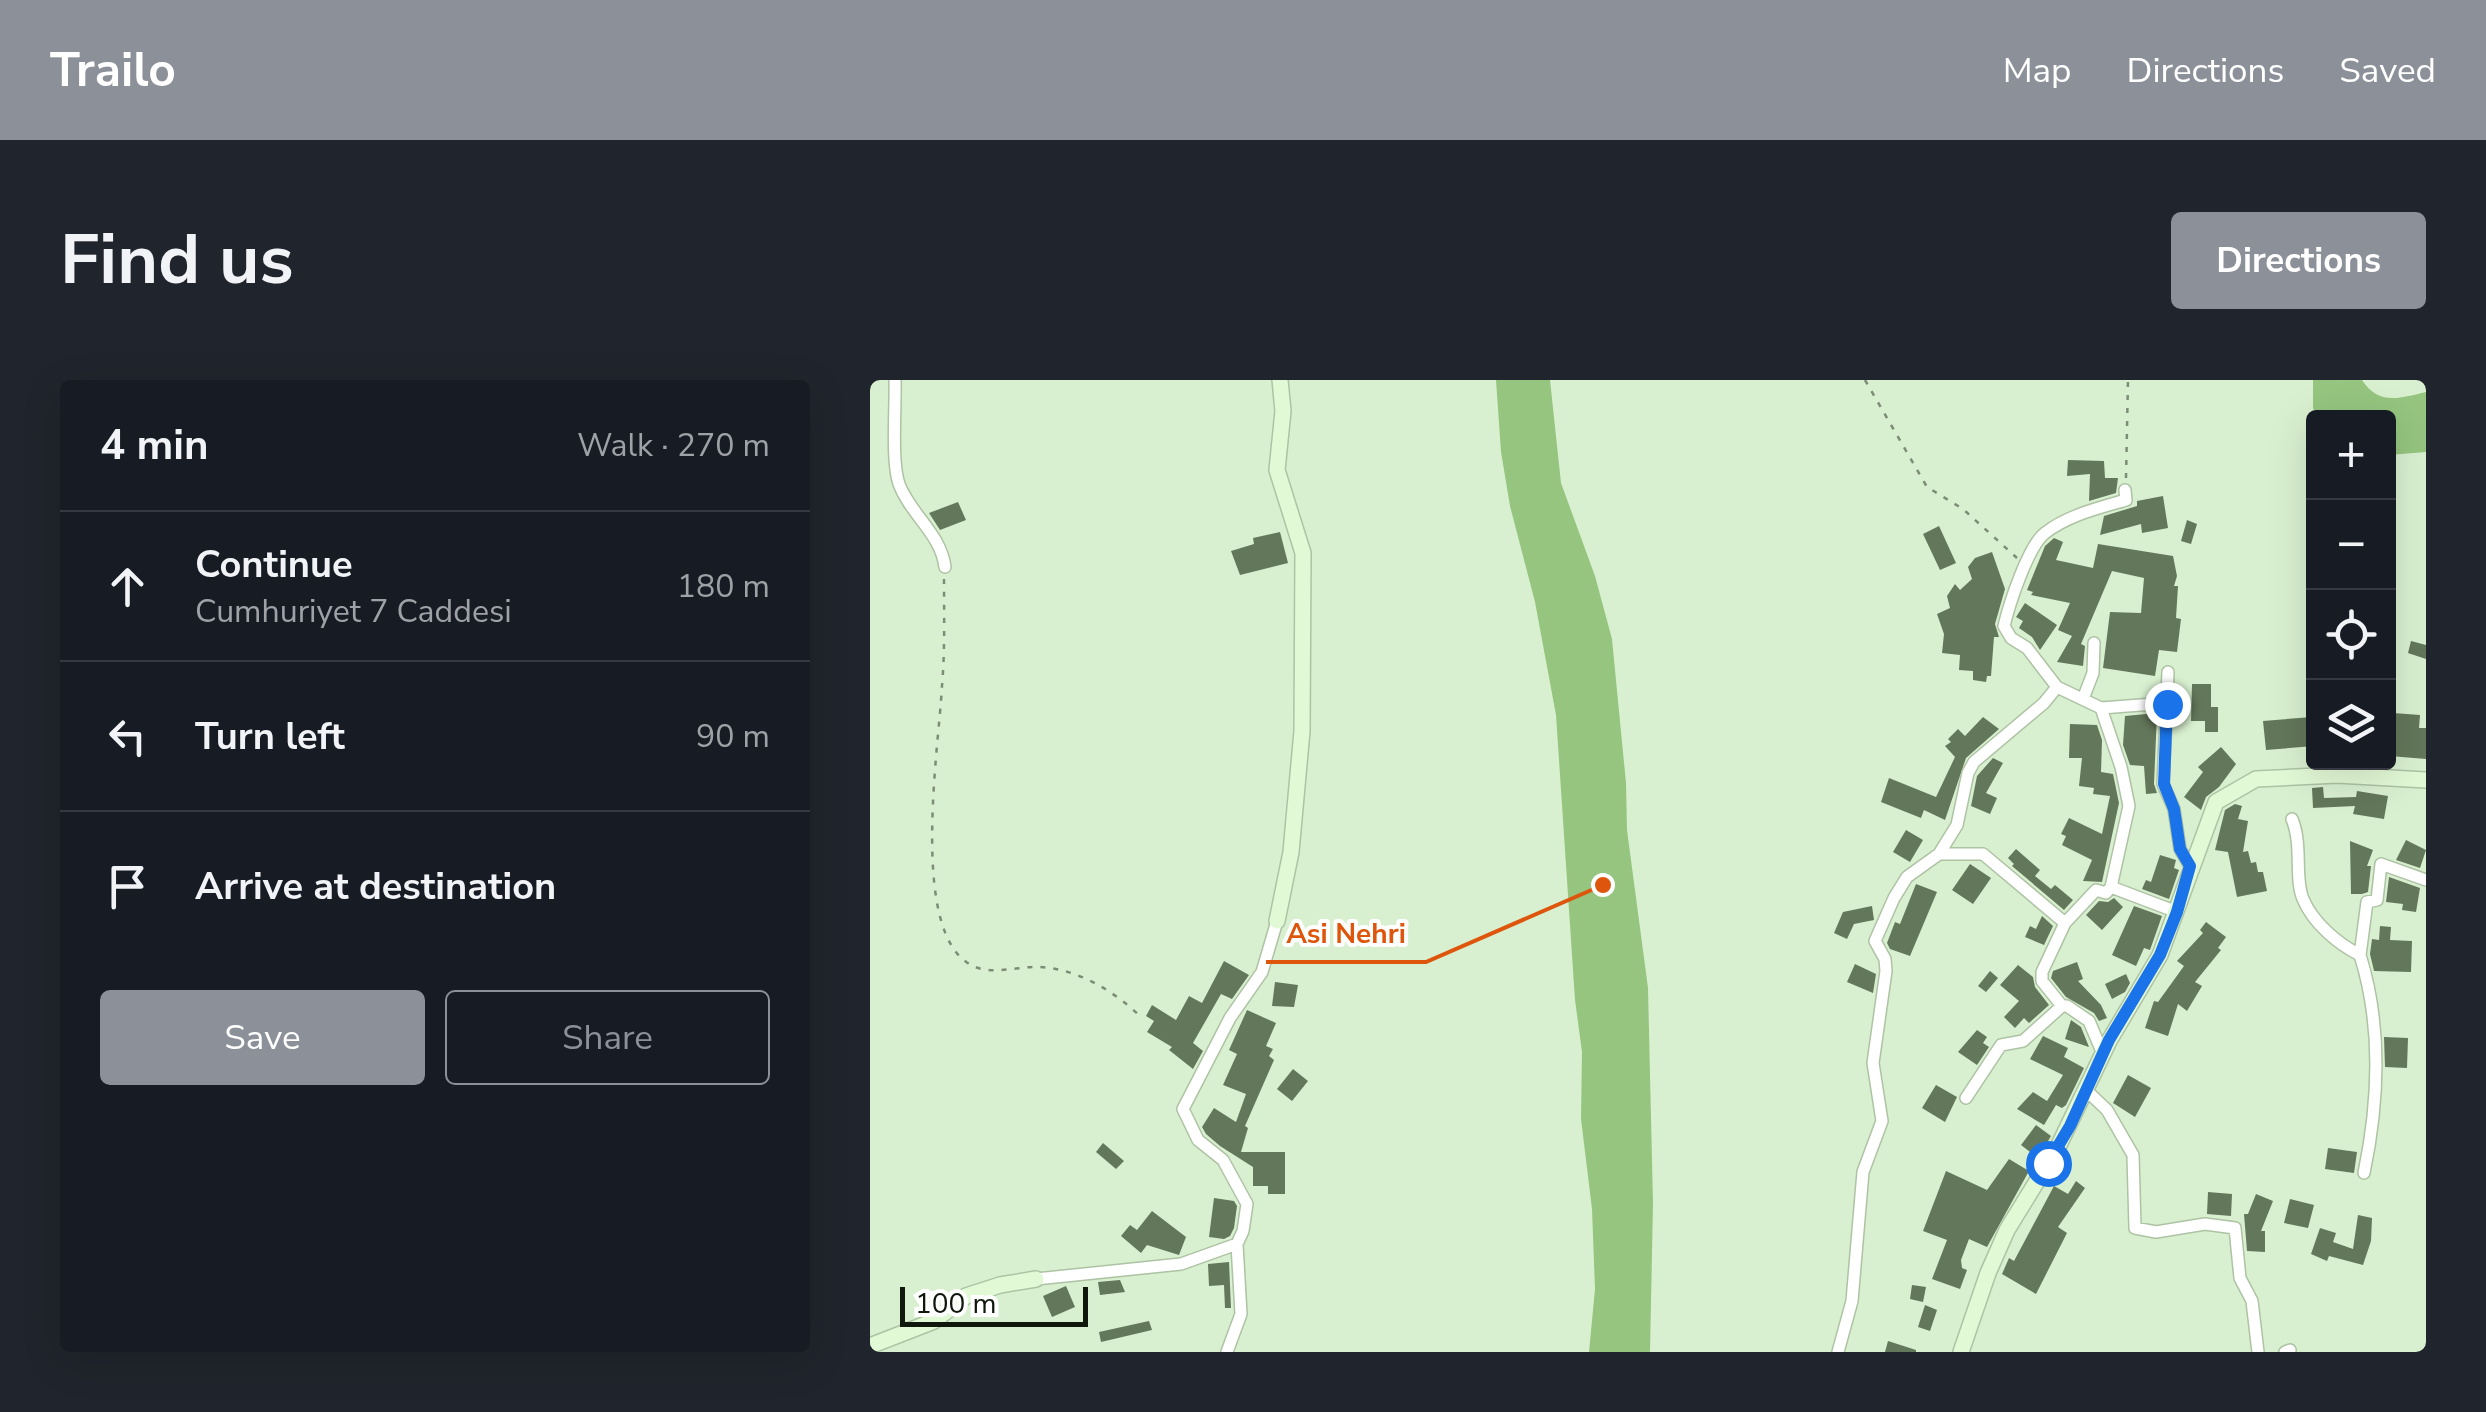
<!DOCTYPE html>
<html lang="en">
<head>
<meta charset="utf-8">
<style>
  :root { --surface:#171b24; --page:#20242c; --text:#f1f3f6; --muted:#9ea1a6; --line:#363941; --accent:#8c9099 }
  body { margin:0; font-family:"Nunito Sans",sans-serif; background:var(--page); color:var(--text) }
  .controls { position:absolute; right:30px; top:30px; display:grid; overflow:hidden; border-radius:10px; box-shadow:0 10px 40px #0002 }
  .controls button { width:90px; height:90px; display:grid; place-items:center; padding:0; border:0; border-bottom:2px solid var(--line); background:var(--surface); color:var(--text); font:50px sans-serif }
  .scale { position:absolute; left:30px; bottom:25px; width:188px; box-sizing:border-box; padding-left:10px; border:5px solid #10180d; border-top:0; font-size:28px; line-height:35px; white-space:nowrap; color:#10180d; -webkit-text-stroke:8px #fff; paint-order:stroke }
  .stop { position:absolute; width:30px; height:30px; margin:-22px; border:8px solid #1a73e8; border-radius:50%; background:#fff }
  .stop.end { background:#1a73e8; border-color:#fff; box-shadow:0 2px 10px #0008 }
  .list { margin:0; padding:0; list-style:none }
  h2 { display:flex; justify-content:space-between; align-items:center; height:130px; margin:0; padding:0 40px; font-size:42px }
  h2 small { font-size:32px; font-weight:400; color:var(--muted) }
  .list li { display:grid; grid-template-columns:65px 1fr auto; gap:30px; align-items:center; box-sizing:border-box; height:150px; padding:0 40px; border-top:2px solid var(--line) }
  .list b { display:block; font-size:38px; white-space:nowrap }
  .list p { margin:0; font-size:32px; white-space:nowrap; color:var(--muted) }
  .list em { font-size:32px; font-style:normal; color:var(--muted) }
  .actions { display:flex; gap:20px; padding:30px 40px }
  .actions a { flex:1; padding:22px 0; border:2px solid var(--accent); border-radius:10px; text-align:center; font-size:35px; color:var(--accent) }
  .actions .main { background:var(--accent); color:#fff }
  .icon { flex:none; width:55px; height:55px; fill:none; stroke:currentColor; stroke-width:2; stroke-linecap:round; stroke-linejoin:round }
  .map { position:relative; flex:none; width:1556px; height:972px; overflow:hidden; border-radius:10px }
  header { display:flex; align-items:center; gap:60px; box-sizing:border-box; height:140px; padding:0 50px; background:var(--accent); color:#fff }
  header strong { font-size:48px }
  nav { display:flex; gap:55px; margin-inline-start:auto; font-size:35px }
  .intro { display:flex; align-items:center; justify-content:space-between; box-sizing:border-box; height:240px; padding:0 60px }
  h1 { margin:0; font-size:70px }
  .button { padding:25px 45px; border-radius:10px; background:var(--accent); color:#fff; font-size:35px; font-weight:700 }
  main { display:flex; gap:60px; padding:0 60px }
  aside { flex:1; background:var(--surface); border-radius:10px; box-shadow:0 10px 40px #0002 }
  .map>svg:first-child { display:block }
  .water { fill:#95c57f }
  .building { fill:#63775a }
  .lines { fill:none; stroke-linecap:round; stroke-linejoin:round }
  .street-casing { stroke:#adc3a4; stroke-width:14 }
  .secondary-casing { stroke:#adc3a4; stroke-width:18 }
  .path { stroke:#7c8c76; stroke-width:2.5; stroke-dasharray:5 8; stroke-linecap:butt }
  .street { stroke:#fff; stroke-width:11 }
  .secondary { stroke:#e2f9d6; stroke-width:15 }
  .route { stroke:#1a73e8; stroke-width:12 }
  .leader { fill:none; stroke:#dd560c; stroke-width:4 }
  .callout-dot { fill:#dd560c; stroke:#fff; stroke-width:4 }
  .callout-label { font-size:28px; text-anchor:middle; font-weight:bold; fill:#dd560c; stroke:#fff; stroke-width:8; stroke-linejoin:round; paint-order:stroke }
</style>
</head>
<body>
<header>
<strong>Trailo</strong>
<nav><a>Map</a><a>Directions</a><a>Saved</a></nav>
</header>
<div class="intro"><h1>Find us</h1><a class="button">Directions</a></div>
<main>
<aside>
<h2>4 min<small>Walk · 270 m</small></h2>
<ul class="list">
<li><svg class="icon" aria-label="ahead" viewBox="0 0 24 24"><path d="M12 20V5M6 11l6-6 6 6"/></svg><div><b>Continue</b><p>Cumhuriyet 7 Caddesi</p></div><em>180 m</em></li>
<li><svg class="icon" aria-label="left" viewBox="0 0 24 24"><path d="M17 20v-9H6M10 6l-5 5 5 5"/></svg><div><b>Turn left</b></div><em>90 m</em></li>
<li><svg class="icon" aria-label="arrive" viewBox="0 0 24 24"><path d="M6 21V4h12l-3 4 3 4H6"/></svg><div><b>Arrive at destination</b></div></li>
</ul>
<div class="actions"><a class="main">Save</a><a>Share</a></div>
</aside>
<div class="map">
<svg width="1556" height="972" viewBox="0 0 1556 972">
  <rect width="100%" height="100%" fill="#d9f0d0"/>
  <path class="water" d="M626,0h54l11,103 34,93 17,63 14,144 1,47 21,158 5,215 -3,149h-61l6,-63 -3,-80 -11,-90 1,-67 -7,-52 -19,-285 -21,-113 -25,-96 -9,-54z
    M1443,0h49c17,26 38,18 64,12v60l-37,3 -1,-37 -71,-1 -4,-9z"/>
  <path class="building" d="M1198,80l36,1 1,17h13l-2,15 -27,8 1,-27 -23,2z
    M1293,116l5,32 -26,5 -1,-9 -41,11 4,-19 33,-10v-5z
    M88,122l8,18 -26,10 -11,-17z
    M1317,140l10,4 -6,20 -10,-3z
    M1069,146l17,37 -16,7 -17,-36z
    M410,152l8,31 -48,12 -9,-24 23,-7 -1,-6z
    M1184,158l9,4 -7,18 37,8 5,-24 75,12 4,20 -3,10h4l-2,32 5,1 -4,33 -18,-2 -4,26 -52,-8 7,-56 31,1 3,-35 -32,-7 -31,73 4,2 -2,20 -26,-4 15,-26 -14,-6 12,-27 -39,-8 2,-3 -6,-2 18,-44z
    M1122,172l13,37 -10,35 4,13h-5l-3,39h-4l-1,6 -13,-2v-9l-14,-1 1,-15 -18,-2 2,-19 -7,-20 13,-6 -3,-12 8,-12 5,6 12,-11 -4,-12 7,-9z
    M1155,223l32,22 -17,25 -8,-13 -13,-9 4,-7 -7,-4z
    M1541,261l15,4v14l-18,-6z
    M1322,304h19v23h7v25h-13v-11h-14z
    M1287,333l-3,71 3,9 -11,1 -2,-28 -14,-1 -7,-20 2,-29z
    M1523,333l27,2 -1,13h7v31l-36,-3z
    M1113,337l16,12 -33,29 -21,62 -21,-10 -3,8 -40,-16 8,-24 47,19 19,-40 -10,-11 6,-4 -3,-3 10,-10 7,7z
    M1442,337l2,29 -48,4 -3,-29z
    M1200,344l27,1 5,15 -1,32 12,2 6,29 -17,79 -19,-1 9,-21 -30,-15 4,-9 -5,-2 8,-16 33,16 8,-38 -17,-2 1,-6 -15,-2 3,-28h-13z
    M1351,367l15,17 -17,23 -13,10 -5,13 -17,-13 19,-25 -5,-5z
    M1123,378l10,5 -17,30 11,5 -7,16 -19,-8 6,-30z
    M1453,407l1,11 32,-1 1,-6 31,5 -4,23 -31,-5 2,-8 -42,2 -1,-20z
    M1365,424l7,2 -4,13 10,2 -5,31 5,-1 3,12 5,-1 2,10h5l4,19 -30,6 -9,-45 -13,-2 10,-40z
    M1036,450l17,10 -13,22 -17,-10z
    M1536,460l20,10 -6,18 -24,-8z
    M1480,461l23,9 -6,16h4l-3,26 -6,2h-11z
    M1146,469l24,21 -5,6 16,13 4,-4 18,15 -9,10 -52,-44 2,-2 -6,-6z
    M1290,475l16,5 -2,8 5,2 -10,29 -27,-10 4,-9 5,2z
    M1100,484l21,14 -18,26 -21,-14z
    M1519,497l31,11 -4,24 -14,-2 1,-6 -17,-2z
    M1046,504l21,8 -27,64 -20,-7 -3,-6 8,-21 5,2z
    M1244,518l9,9 -21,23 -16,-15 13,-14 9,1z
    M1002,526l2,14 -20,4 -7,15 -13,-6 9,-21z
    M1264,526l28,10 -12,34 -6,-2 -8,18 -24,-11z
    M1172,536l11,10 -9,19 -19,-8 5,-11 6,3z
    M1336,542l20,15 -8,11 3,2 -26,32 7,4 -15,25 -9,-7 -10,32 -23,-8 9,-27 4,1 26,-36 -7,-5 26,-28 -3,-3z
    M1510,546l11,1 -1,13 22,1 -1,31 -37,-1 -4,-17 2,-15 7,1z
    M354,581l25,14 -17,24 -11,-5 -28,49 10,8 -10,18 -24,-19 3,-3 -25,-15 7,-11 -8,-5 6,-11 24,15 13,-24 13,7z
    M1207,582l6,17 -5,2 23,24 6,13 -8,3 -5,-8 -28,-16 -15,-19 2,-7z
    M985,584l21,10 -3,19 -26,-11z
    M1148,585l15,12 2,10 14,18 -20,18 -5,-5 -9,10 -11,-11 15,-16 -19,-16z
    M1120,591l8,7 -12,14 -8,-6z
    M1256,594l4,9 -5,9 -13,7 -7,-15z
    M405,602l23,3 -4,22 -22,-1z
    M377,630l29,13 -10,23 7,3 -4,7 5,4 -29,66 3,2 -7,24h44v42h-17v-8h-15v-19l-33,-21 -14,-12 -4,-7 12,-19 22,14 10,-28 -23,-9 14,-31 -8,-4z
    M1201,640l10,7 8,20 -24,-8z
    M1107,650l10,7 -4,6 6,4 -12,18 -19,-13z
    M1173,656l25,12 -4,9 20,11 -18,37 -4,3 -6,-3 -12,20 -27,-16 16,-17 14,9 16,-26 -33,-16z
    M1514,657l24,1 -1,30 -22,-1z
    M423,689l15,12 -16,20 -15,-12z
    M1258,695l23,13 -16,29 -22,-14z
    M1066,705l21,12 -12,25 -23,-14z
    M1166,745l15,11 -13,22 -17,-13z
    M233,763l21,18 -8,8 -20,-17z
    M1458,768l29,4 -3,21 -29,-4z
    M1139,779l20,12 -42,76 -18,-8 -8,21 1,8 5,2 -7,19 -28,-10 15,-39 -24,-9 23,-60 41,19z
    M1206,801l9,7 -27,39 9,6 -31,61 -34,-20 7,-16 5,3 40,-75 14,8z
    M1338,812l24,2 -1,22 -24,-2z
    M1386,814l17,7 -12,30h4v21l-18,-1 -3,-37h4z
    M344,818l20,3 3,5 -3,22 -4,8 -6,3 -15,-2z
    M1420,819l24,6 -6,23 -24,-5z
    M282,831l34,26 -7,18 -32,-10 -6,8 -20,-17 9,-11 7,5z
    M1488,835l14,3 -1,23 -8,24 -34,-9 -2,5 -16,-7 9,-26 16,5 -3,9 20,7z
    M359,882l2,46h-6l-1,-23 -15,1 -1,-22z
    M250,900l5,12 -25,3 -2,-13z
    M1042,905l14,2 -3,15 -13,-3z
    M196,906l9,21 -23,10 -9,-21z
    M1055,925l12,5 -7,21 -12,-4z
    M279,941l3,9 -51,12 -2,-10z
    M1018,961l28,9v2h-31z"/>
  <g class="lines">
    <g class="street-casing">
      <path id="street" d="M25,0c1,27 -4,81 4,104 11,30 42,50 46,83
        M1255,110l1,10c-27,8 -58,15 -81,33 -17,13 -36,72 -41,93l7,12 16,10 30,39 44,21 20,59 8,39 -18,81 66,25
        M1298,292l-5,112 11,25 6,40 10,17
        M1213,319l10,-26 1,-30
        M1231,328l66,-5
        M1422,439c11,27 2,59 11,80 10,24 35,45 57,56 22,70 19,146 4,218
        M1069,474h44l82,69
        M1490,575l7,-53 10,-2 4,-36 45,16
        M1192,626l-20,-25v-9l23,-49 31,-33 10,3 5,-6
        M1217,711l20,19 26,45 2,73 21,4 49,-8 30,4 5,50 12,23 6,51
        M1096,718l35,-53 22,-4 39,-35h5l22,15 14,33
        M166,899l145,-15 56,-20 6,-13 4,-27 -24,-44 -25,-20 -15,-31 47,-91 32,-46 15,-51
        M357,972l14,-38 -4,-70
        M968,972l14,-51 11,-129 19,-51 -9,-58 13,-92 -1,-12 -10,-18 19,-43 13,-21 32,-23 18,-29 11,-52 6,-11 70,-59 13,-16
        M1415,972l5,-2"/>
    </g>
    <g class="secondary-casing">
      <path id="secondary" d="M407,541l14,-69 11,-121 1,-178 -26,-83 6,-59 -3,-31
        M0,966l64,-25 32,-25 34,-11 36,-6
        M1091,972l27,-79 19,-43 51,-83 51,-106 51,-86 56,-153 40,-23 81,-4 89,5"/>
    </g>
    <path class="path" d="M995,0l62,107 36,22 54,49
      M1256,98l2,-98
      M74,199c0,35 1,72 -2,107 -3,61 -33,246 29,279 20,11 47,1 69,2 38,2 74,24 101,50"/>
    <use href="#street" class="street"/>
    <use href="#secondary" class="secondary"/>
  </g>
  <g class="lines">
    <path class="route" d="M1178,783l22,-37 39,-86 51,-85 17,-43 13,-46 -10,-17 -6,-40 -10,-25 3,-80"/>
  </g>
  <path class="leader" d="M733 505L556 582H396"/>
  <circle class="callout-dot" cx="733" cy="505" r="10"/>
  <g class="callout-label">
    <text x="476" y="563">Asi Nehri</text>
  </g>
</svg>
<div class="controls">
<button>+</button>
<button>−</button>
<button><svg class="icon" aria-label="locate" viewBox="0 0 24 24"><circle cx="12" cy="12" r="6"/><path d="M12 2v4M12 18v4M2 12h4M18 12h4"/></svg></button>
<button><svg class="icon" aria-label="layers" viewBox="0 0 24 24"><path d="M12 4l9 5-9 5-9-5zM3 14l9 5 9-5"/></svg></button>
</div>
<div class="scale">100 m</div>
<div class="stop" style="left:1178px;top:783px"></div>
<div class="stop end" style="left:1297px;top:324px"></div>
</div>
</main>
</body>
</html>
